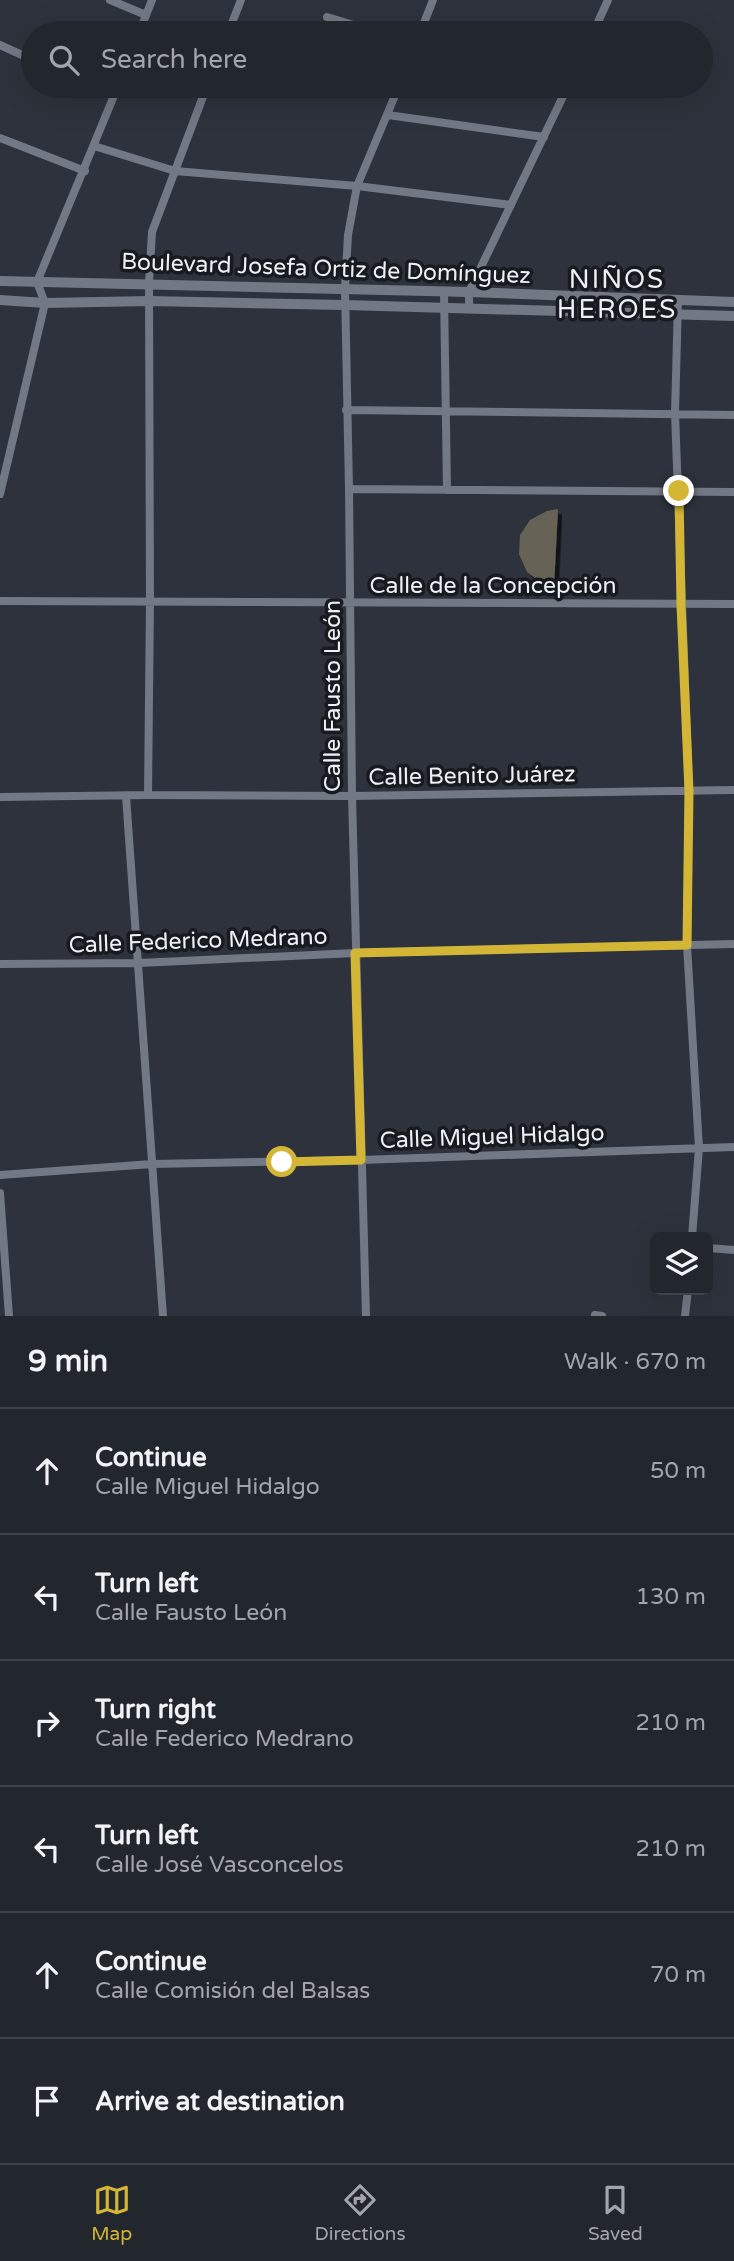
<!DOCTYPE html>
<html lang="en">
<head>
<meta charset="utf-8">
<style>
  :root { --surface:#22262d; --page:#2e3239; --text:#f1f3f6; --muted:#a2a5aa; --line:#3f4349; --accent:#d3b635 }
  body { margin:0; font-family:"Varela Round",sans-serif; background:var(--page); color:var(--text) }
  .controls { position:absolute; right:21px; bottom:21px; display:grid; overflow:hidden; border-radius:10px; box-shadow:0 7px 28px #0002 }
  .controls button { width:63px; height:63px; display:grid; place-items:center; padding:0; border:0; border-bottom:2px solid var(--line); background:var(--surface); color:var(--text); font:35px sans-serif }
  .stop { position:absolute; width:21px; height:21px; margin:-16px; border:5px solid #d3b635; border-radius:50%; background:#fff }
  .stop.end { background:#d3b635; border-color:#fff; box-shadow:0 2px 7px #0008 }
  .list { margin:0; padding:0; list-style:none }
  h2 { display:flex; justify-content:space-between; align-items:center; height:91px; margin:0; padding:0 28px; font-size:30px }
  h2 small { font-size:23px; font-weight:400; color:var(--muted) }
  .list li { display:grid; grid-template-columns:46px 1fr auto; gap:21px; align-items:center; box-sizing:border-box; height:126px; padding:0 28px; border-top:2px solid var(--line) }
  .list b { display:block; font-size:26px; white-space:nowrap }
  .list p { margin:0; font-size:23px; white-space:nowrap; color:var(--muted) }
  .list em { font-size:23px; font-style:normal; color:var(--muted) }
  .icon { flex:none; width:38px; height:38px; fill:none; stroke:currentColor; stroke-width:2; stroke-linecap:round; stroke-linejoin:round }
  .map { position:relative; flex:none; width:734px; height:1316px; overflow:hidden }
  .search { position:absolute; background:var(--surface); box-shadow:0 7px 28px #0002; left:21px; right:21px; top:21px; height:77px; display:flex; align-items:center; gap:18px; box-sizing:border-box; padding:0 24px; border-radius:38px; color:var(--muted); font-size:26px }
  .sheet { height:847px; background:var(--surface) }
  nav { display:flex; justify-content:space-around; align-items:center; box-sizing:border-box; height:98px; border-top:2px solid var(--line); background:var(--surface); font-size:19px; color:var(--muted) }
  nav a { display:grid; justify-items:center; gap:4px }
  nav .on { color:var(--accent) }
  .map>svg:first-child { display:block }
  .building { fill:#666357; filter:url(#shadow) }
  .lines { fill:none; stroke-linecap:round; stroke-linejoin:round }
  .minor { stroke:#727884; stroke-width:8 }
  .tertiary { stroke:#727884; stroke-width:10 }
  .route { stroke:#d3b635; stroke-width:9 }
  .labels { text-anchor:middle; stroke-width:7; stroke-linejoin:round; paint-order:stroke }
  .street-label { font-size:23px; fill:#edf1f7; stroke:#171a1e }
  .quarter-label { font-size:26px; letter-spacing:2px; fill:#edf1f7; stroke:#171a1e }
</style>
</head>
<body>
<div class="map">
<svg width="734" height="1316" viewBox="0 0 734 1316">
  <defs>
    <filter id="shadow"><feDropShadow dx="4.5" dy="4.5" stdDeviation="0" flood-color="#0009"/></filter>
  </defs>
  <rect width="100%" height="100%" fill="#2d323c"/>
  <path class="building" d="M558,509l-4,78 -12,-4 -15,-11 -8,-18 1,-19 10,-15 17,-9z"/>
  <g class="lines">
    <path class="minor" d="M110,0l36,15
      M327,17l53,16
      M139,33l13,-33
      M228,33l13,-33
      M420,33l13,-33
      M593,33l15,-33
      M0,45l33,15
      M95,86l20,8
      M388,115l156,22
      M0,138l85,33
      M94,146l81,25 182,15 154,19
      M444,292l3,198
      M678,301l-3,112 14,378 -2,154 12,203 -7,89
      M469,308v-16l99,-206
      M346,410l388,5
      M349,489l385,3
      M0,494l45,-191 -8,-21 81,-196
      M0,601l734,3
      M148,795l2,-193 -1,-319 3,-51 55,-146
      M126,796l37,520
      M0,797l148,-2 204,1 382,-6
      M0,964l139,-1 216,-10 379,-9
      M0,1175l152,-11 209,-4 373,-13
      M0,1193l9,123
      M708,1248l26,2
      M595,1315l7,1
      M366,1316l-14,-520 -3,-307 -4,-201 3,-53 9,-49 42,-100
      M685,1316l3,-26"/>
    <path class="tertiary" d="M0,281l469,11 265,10
      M0,300l45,3 105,-2 195,4 389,11"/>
  </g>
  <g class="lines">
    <path class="route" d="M282,1162l79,-2 -6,-207 332,-8 2,-154 -8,-186 -2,-114"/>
  </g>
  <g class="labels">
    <g class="street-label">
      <text transform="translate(326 268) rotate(2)" y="8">Boulevard Josefa Ortiz de Domínguez</text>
      <text x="493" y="593">Calle de la Concepción</text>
      <text transform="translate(332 696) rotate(-90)" y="8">Calle Fausto León</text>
      <text transform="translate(472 775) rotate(-1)" y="8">Calle Benito Juárez</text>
      <text transform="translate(198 940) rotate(-2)" y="8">Calle Federico Medrano</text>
      <text transform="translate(492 1136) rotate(-2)" y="8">Calle Miguel Hidalgo</text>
    </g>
    <g class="quarter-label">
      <text x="617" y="288">NIÑOS<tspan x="617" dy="30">HEROES</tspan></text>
    </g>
  </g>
</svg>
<div class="controls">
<button><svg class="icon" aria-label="layers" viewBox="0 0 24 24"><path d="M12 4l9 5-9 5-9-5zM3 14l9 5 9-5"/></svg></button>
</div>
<div class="stop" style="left:282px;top:1162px"></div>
<div class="stop end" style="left:679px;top:491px"></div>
<div class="search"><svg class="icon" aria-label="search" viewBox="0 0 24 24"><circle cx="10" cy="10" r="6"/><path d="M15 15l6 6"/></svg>Search here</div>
</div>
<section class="sheet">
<h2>9 min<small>Walk · 670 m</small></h2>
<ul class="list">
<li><svg class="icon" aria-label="ahead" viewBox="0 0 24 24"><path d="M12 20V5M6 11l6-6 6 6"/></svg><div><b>Continue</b><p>Calle Miguel Hidalgo</p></div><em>50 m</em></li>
<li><svg class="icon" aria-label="left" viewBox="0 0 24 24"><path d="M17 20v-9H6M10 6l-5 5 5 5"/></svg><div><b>Turn left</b><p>Calle Fausto León</p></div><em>130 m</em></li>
<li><svg class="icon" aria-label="right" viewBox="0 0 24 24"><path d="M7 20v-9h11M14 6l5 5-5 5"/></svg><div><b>Turn right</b><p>Calle Federico Medrano</p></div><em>210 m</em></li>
<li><svg class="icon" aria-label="left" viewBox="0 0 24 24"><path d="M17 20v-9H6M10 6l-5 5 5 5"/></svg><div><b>Turn left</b><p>Calle José Vasconcelos</p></div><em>210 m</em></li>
<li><svg class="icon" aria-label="ahead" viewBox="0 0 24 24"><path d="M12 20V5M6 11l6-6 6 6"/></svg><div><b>Continue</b><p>Calle Comisión del Balsas</p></div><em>70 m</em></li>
<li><svg class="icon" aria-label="arrive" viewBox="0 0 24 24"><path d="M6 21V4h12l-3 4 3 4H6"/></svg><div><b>Arrive at destination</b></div></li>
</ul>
</section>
<nav>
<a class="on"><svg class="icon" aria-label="map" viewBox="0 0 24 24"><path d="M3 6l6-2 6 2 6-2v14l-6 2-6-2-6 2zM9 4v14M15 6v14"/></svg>Map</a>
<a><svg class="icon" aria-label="directions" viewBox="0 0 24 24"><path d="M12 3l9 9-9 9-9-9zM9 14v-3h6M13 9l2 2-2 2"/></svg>Directions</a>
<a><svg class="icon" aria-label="saved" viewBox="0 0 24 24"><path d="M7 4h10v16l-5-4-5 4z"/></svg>Saved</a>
</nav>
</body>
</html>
